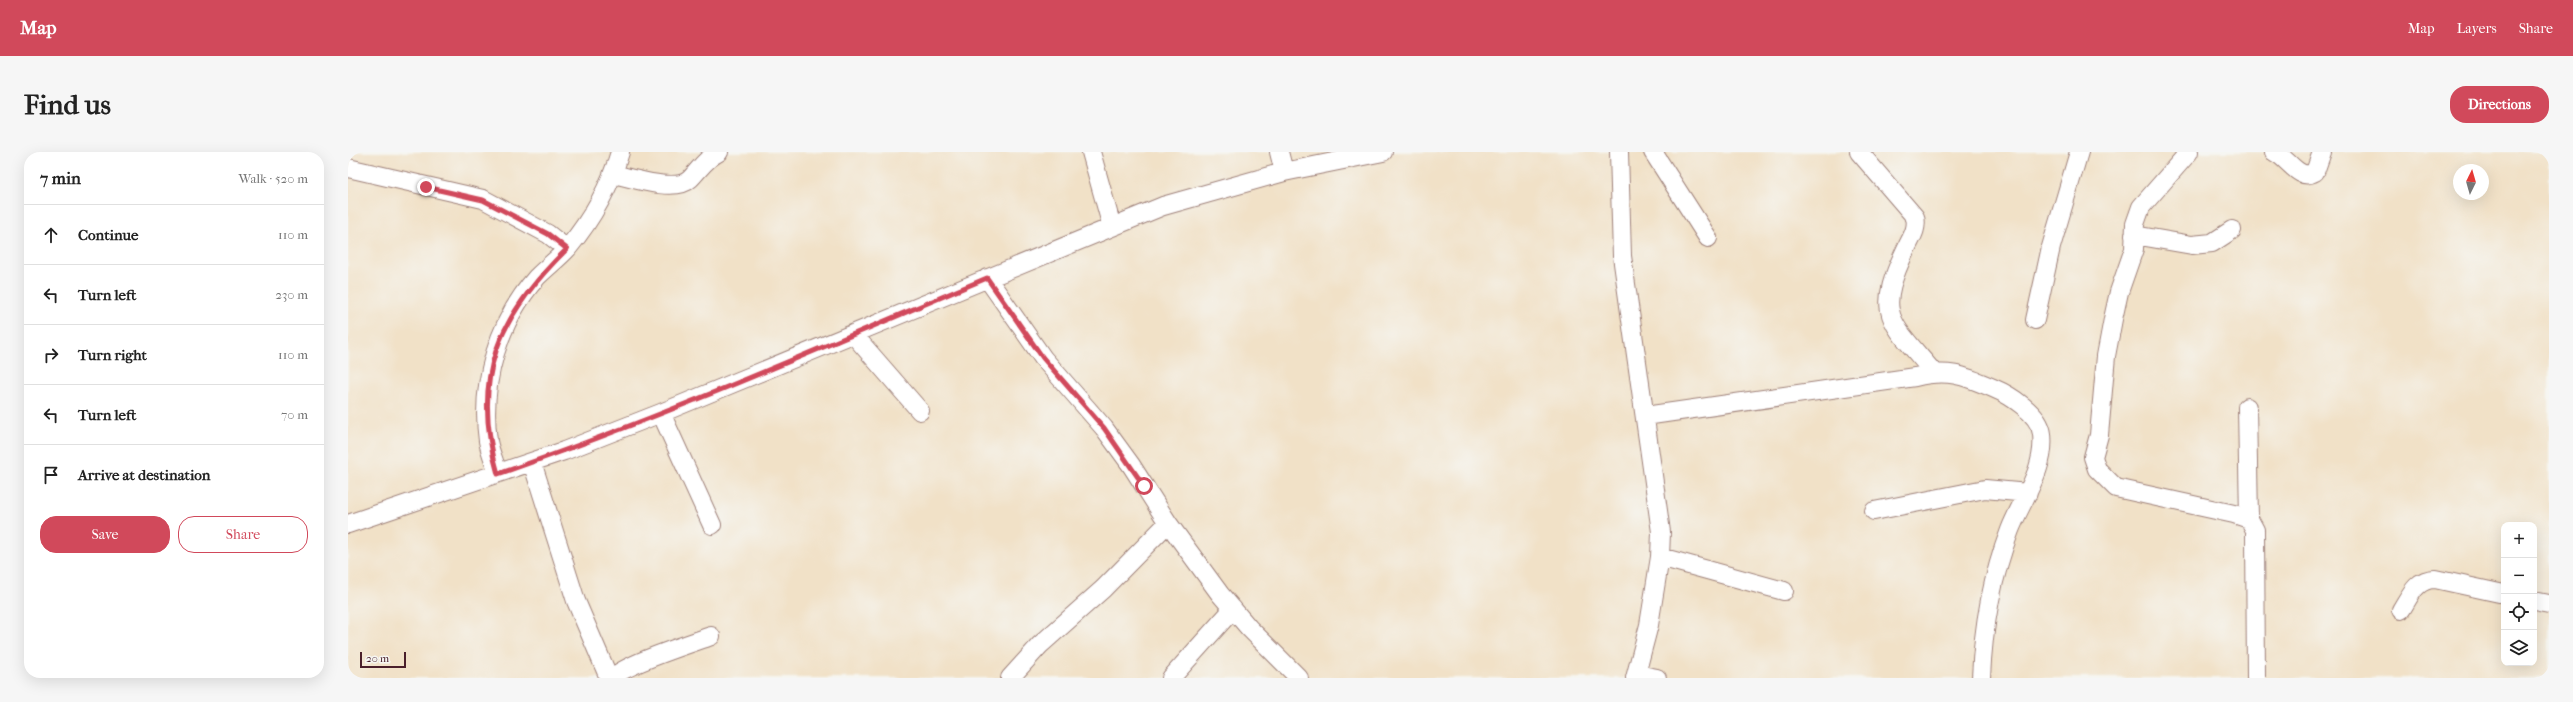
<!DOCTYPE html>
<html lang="en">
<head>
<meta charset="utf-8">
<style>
  :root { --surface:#fff; --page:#f6f6f6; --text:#222; --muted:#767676; --line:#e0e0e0; --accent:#d1495b }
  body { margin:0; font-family:"IM FELL French Canon",serif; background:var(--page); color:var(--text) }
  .controls { position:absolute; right:12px; bottom:12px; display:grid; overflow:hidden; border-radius:8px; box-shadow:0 4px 16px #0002 }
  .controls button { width:36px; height:36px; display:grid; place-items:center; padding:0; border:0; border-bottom:1px solid var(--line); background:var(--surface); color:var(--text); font:20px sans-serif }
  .compass { position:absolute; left:2105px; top:12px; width:36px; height:36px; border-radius:50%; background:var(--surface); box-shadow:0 4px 16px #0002; rotate:5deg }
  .scale { position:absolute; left:12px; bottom:10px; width:46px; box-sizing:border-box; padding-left:4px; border:2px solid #4a1f2b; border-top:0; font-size:11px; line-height:14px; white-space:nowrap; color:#4a1f2b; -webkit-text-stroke:3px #f6f6f2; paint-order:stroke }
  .stop { position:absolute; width:12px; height:12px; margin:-9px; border:3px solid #d1495b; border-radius:50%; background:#fff }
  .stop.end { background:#d1495b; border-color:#fff; box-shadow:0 1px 4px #0008 }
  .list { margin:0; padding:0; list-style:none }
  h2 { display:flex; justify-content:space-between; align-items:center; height:52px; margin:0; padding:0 16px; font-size:17px }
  h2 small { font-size:13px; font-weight:400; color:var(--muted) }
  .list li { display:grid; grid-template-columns:26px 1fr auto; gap:12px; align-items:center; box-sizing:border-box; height:60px; padding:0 16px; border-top:1px solid var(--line) }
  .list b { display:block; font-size:15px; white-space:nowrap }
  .list em { font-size:13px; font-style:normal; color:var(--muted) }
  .actions { display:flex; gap:8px; padding:12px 16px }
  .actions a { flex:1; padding:9px 0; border:1px solid var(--accent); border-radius:16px; text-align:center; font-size:14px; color:var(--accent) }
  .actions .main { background:var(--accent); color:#fff }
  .icon { flex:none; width:22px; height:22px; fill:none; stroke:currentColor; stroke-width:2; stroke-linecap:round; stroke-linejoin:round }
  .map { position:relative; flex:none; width:2201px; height:526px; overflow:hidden; border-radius:16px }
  header { display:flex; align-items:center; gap:24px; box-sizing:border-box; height:56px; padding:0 20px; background:var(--accent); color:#fff }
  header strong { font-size:19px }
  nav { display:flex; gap:22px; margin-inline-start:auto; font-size:14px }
  .intro { display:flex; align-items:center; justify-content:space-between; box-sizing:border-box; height:96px; padding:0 24px }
  h1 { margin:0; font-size:28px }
  .button { padding:10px 18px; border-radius:16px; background:var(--accent); color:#fff; font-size:14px; font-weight:700 }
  main { display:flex; gap:24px; padding:0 24px }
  aside { flex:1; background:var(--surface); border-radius:16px; box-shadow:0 4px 16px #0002 }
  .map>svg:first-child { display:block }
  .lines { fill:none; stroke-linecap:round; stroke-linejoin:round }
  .minor-casing { stroke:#9e8079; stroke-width:20 }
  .minor { stroke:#fff; stroke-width:18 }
  .route { stroke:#d1495b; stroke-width:5 }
</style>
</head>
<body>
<header>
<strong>Map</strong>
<nav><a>Map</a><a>Layers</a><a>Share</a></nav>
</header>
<div class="intro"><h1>Find us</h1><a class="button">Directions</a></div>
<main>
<aside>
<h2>7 min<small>Walk · 520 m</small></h2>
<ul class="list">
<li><svg class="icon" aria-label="ahead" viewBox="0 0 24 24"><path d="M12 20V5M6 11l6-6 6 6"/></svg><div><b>Continue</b></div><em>110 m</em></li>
<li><svg class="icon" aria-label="left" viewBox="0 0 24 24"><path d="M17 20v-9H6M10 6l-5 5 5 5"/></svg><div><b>Turn left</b></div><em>230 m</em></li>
<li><svg class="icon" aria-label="right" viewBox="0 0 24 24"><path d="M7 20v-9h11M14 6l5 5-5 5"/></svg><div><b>Turn right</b></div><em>110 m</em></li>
<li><svg class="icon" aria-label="left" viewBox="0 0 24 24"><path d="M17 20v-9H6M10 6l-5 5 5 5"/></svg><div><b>Turn left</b></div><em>70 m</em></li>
<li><svg class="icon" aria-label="arrive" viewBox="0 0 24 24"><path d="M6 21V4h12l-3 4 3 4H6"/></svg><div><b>Arrive at destination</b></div></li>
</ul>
<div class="actions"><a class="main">Save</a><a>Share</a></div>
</aside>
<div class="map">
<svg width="2201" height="526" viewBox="0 0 2201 526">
  <rect width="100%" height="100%" fill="#f6f6f2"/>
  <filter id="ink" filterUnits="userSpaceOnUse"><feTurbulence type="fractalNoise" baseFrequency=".025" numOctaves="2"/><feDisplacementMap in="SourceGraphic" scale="8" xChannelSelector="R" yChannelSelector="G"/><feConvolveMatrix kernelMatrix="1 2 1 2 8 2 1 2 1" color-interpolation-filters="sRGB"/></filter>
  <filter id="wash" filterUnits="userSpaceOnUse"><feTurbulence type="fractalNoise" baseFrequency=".012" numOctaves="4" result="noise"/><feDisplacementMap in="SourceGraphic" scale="16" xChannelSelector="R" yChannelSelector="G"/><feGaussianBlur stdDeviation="0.9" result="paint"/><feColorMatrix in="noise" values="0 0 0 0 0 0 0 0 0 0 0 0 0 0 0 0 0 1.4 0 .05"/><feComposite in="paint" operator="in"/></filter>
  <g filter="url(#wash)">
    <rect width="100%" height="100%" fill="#f1e1c7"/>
  </g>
  <g filter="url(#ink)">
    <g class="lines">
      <g class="minor-casing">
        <path id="minor" d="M743,0l21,75
          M931,0l5,20
          M1271,0l3,104 39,276 -1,25 -11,68 -14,53
          M1305,0l55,86
          M1511,0l56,65c3,12 -4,21 -9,32 -32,67 -16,71 28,124
          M1841,0l-48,55 -6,17 -1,25 -15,43 -6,27 -7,37 -7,79 -6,22 4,12 19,19 118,26 15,5 6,11 1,148
          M1926,0c15,6 24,30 41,20l7,-20
          M0,16l135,31 65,35 19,15
          M266,22c17,4 62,19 76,5 10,-10 15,-20 29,-27
          M1786,83l58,10 20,-2 20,-13
          M639,126l56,80 61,70 27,37 37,58 52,71 29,34 50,50
          M1687,168l16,-73 28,-95
          M505,182l67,77
          M1899,255l2,112
          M313,261l51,112
          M1297,264l270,-39c32,-8 48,-2 78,11 17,7 47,26 49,46 4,35 -20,65 -32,96 -18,47 -27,98 -29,148
          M184,310l44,139 33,77
          M150,321c-3,-10 -8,-21 -10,-32 -8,-58 10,-120 49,-164 10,-10 22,-19 31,-29 23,-28 42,-61 52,-96
          M1526,359l111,-22 43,4
          M0,372l216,-73 97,-38 502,-207 121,-34 99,-20
          M1312,405l124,34
          M2186,449l15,3
          M2053,458c9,-14 15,-31 34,-31l69,15
          M1289,522l20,4
          M265,526c9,-13 79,-35 98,-42
          M662,526l30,-33 63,-56 65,-66
          M823,526l62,-69"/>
      </g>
      <use href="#minor" class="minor"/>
    </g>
  </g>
  <g class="lines" filter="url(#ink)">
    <path class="route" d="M78,35l57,13 65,34 19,15c-69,67 -97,129 -69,225 166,-57 327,-128 489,-196l56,80 61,70 40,58"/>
  </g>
</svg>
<div class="controls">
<button>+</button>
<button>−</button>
<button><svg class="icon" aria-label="locate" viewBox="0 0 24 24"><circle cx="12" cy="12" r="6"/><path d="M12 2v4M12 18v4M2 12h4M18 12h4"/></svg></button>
<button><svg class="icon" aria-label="layers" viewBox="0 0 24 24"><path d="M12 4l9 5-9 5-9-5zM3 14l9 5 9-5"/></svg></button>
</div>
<svg class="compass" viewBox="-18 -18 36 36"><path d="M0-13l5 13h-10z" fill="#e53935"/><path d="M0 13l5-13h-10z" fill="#767676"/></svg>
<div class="scale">20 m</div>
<div class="stop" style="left:796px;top:334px"></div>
<div class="stop end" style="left:78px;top:35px"></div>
</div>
</main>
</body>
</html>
